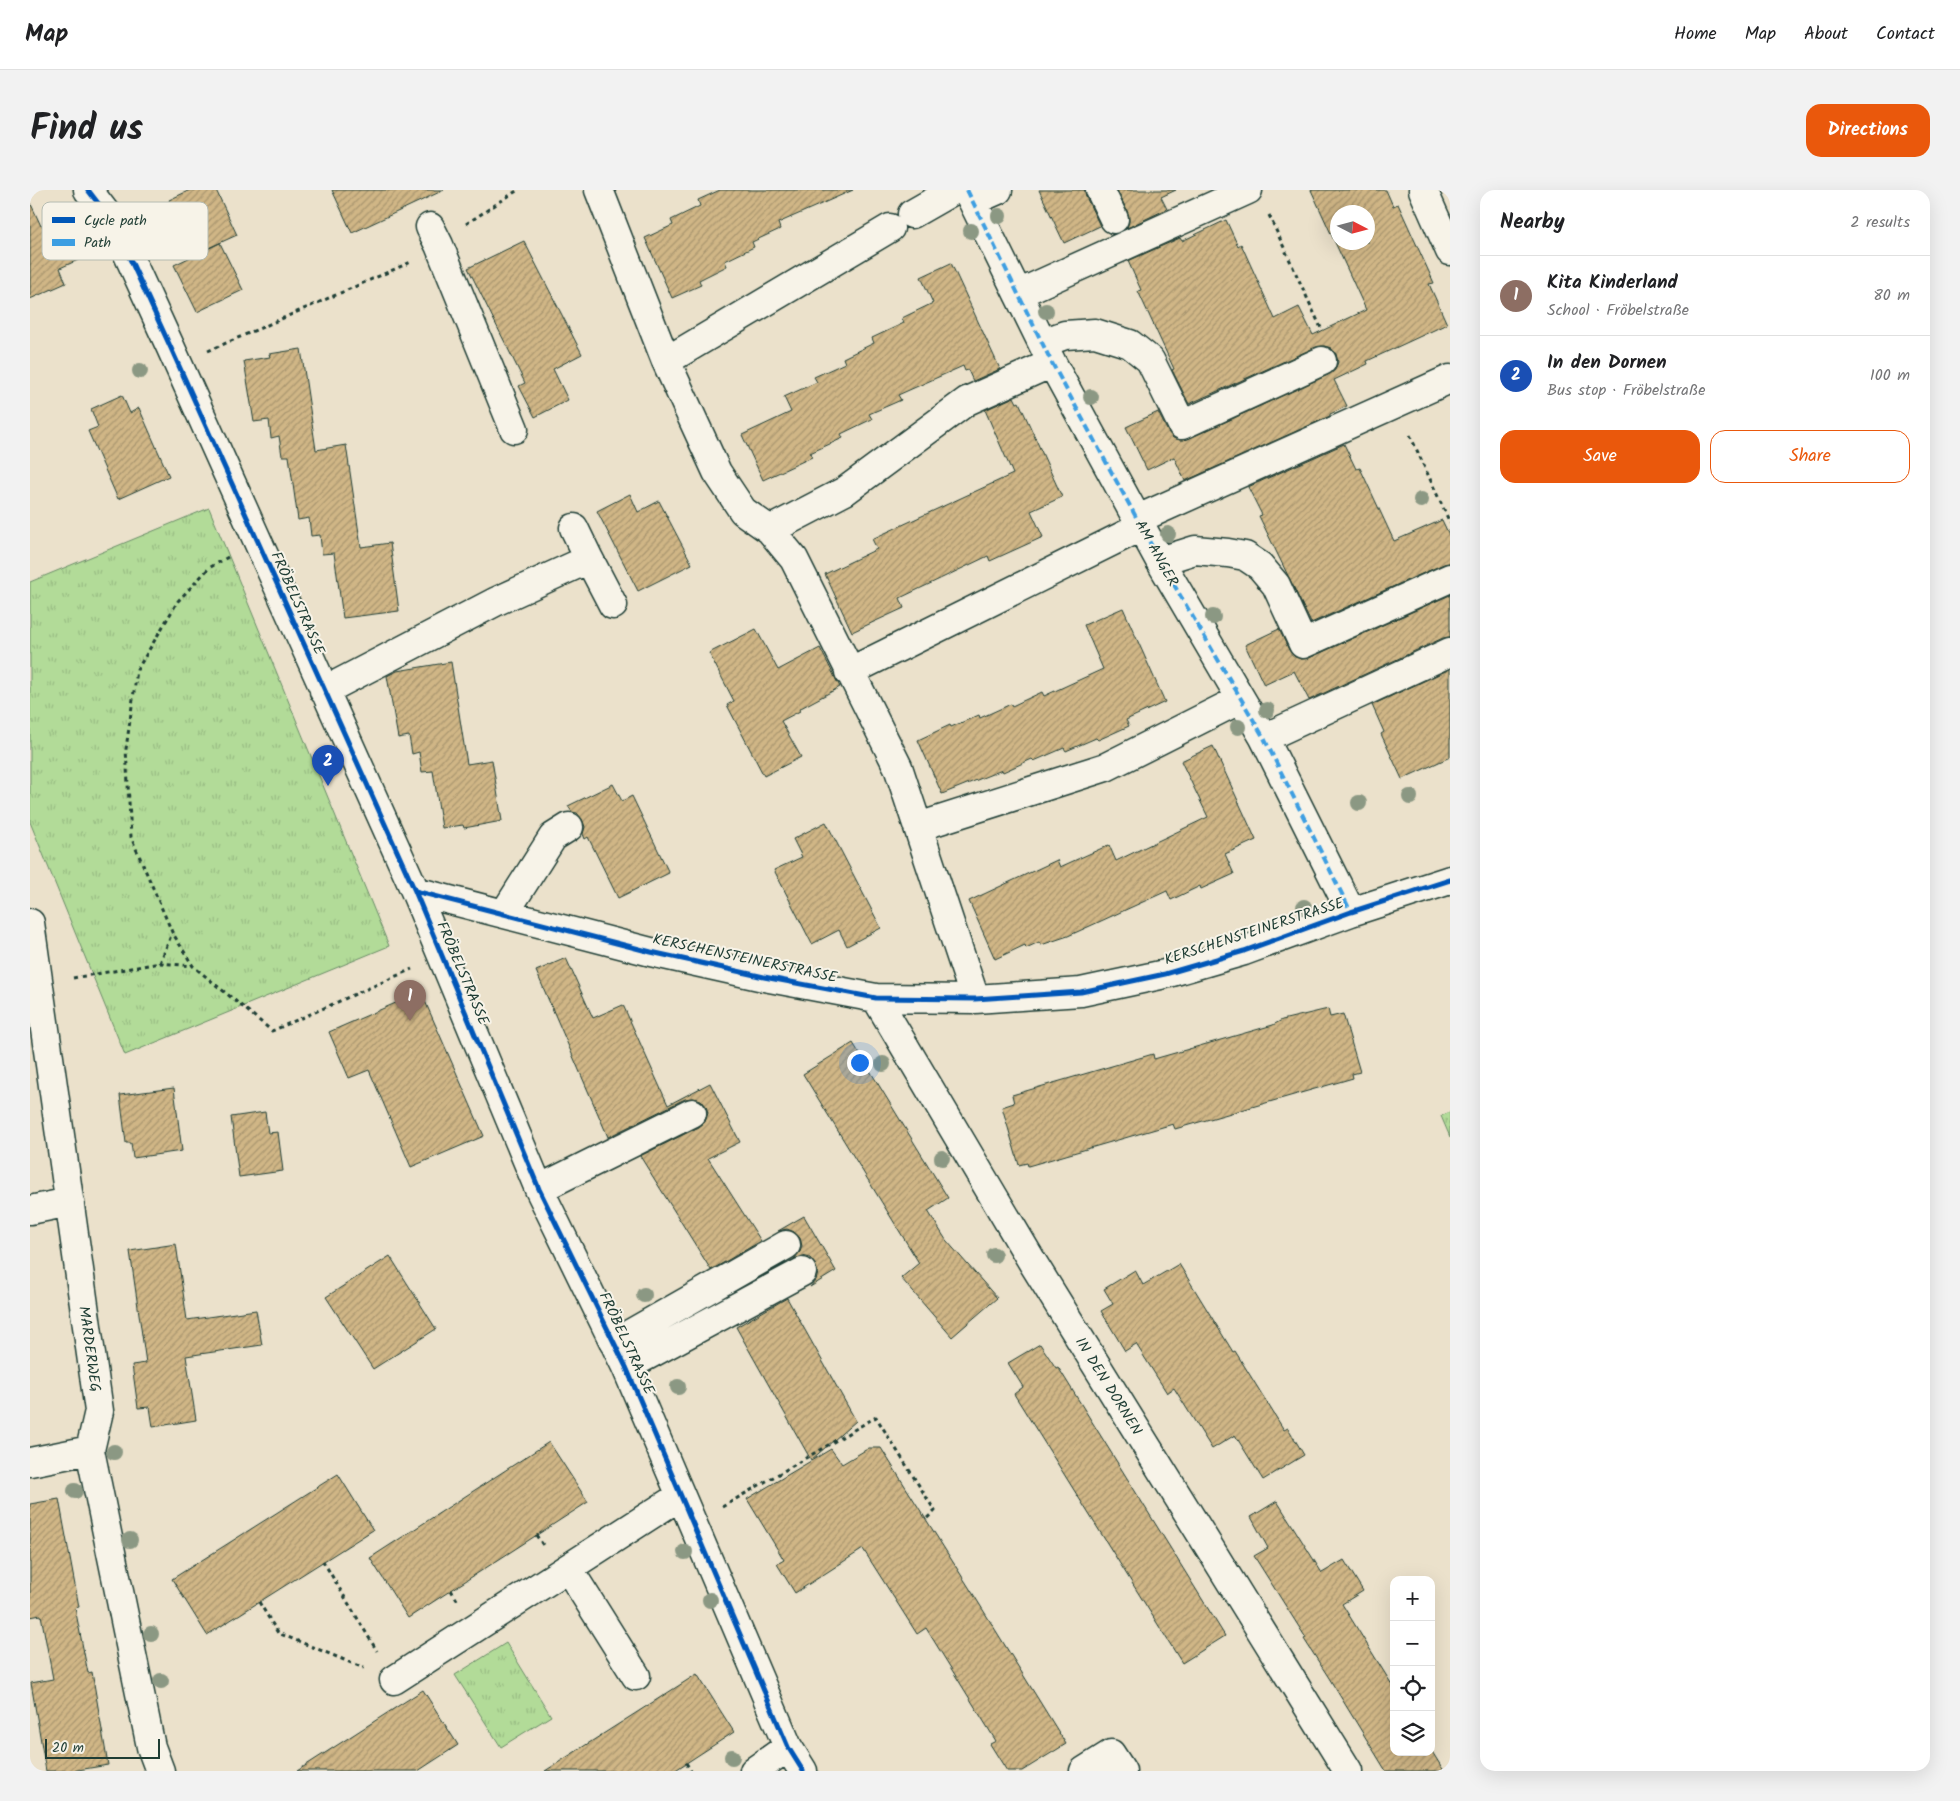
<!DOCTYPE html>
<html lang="en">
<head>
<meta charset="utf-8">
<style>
  :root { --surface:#fff; --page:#f2f2f2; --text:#202124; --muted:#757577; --line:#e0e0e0; --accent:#ea580c }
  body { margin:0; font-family:Kalam,sans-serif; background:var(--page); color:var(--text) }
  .controls { position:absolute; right:15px; bottom:15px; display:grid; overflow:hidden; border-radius:10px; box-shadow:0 5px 20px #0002 }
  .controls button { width:45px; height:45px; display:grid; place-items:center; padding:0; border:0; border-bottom:1px solid var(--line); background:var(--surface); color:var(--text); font:25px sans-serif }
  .compass { position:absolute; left:1300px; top:15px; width:45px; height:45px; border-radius:50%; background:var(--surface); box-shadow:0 5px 20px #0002; rotate:96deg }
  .scale { position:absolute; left:15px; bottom:12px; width:115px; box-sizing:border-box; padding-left:5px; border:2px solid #1f3d34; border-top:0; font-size:14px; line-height:18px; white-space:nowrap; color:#1f3d34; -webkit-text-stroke:4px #f7f3e8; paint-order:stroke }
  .you { position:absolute; left:829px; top:872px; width:18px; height:18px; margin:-12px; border:4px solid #fff; border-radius:50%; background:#1a73e8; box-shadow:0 0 0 8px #1a73e833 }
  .badge { display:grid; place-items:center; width:32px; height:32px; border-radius:50%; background:var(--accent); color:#fff; font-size:16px; font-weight:700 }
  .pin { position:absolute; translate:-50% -41px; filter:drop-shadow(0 1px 2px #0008) }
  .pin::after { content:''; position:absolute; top:26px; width:18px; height:15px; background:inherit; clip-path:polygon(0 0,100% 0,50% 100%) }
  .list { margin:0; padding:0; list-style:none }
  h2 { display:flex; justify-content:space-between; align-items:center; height:65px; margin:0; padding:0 20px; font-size:21px }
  h2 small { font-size:16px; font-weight:400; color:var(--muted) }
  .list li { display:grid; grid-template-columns:32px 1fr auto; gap:15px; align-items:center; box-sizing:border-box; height:80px; padding:0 20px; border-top:1px solid var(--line) }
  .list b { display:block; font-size:19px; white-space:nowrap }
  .list p { margin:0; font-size:16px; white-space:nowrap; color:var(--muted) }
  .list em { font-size:16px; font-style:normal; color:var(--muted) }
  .actions { display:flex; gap:10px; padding:15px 20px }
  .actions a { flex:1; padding:11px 0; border:1px solid var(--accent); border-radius:15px; text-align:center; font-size:18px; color:var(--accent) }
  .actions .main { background:var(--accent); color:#fff }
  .icon { flex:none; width:28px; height:28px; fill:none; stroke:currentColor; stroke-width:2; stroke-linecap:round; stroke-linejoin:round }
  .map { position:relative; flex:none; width:1420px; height:1581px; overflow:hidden; border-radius:15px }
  header { display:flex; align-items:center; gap:30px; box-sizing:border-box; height:70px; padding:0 25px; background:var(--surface); border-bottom:1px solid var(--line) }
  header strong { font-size:24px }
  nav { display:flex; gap:28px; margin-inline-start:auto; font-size:18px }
  .intro { display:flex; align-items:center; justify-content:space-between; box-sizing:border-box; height:120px; padding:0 30px }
  h1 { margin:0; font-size:35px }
  .button { padding:12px 22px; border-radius:15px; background:var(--accent); color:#fff; font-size:18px; font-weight:700 }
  main { display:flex; gap:30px; padding:0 30px }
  aside { flex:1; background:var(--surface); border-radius:15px; box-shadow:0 5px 20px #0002 }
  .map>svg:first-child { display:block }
  .park { fill:url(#park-tufts); stroke:#688c66 }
  .building { fill:url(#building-hatch); stroke:#1f3d34; fill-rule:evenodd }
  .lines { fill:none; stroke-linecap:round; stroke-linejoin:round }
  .minor-casing { stroke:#1f3d34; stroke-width:31 }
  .path { stroke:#1f3d34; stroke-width:3; stroke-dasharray:4 4; stroke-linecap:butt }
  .minor { stroke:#f7f3e8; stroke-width:28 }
  .quiet { stroke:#3c9ee2; stroke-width:4; stroke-dasharray:8 4; stroke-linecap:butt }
  .cycleway-casing { stroke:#f7f3e8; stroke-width:8 }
  .cycleway { stroke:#0057b8; stroke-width:5 }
  .tree { fill:#8b9883 }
  .labels { text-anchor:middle; stroke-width:4; stroke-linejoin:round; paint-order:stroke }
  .street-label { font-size:15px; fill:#1f3d34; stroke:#f7f3e8 }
  .key { fill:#f7f3e8; stroke:#b6bcb2; stroke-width:1 }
  .key-label { font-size:14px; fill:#1f3d34 }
</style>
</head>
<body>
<header>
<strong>Map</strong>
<nav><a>Home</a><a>Map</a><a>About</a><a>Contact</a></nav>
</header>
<div class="intro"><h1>Find us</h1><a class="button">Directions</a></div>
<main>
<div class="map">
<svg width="1420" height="1581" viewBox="0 0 1420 1581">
  <defs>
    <pattern id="park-tufts" width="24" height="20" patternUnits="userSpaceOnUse" patternTransform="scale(1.25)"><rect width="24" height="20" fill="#b2db98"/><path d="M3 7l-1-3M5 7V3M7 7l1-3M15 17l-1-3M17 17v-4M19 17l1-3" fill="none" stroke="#99bd84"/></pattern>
    <pattern id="building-hatch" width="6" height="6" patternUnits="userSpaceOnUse" patternTransform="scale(1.25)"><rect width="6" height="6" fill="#d0b686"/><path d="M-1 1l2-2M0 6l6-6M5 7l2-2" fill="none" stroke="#a8956e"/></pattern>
  </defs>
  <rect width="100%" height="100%" fill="#ebe1cb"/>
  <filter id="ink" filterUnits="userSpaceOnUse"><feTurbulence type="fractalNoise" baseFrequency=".02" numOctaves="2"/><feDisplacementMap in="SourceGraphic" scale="10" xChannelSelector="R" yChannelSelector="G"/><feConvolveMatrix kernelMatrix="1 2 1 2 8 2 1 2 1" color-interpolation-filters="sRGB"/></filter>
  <g filter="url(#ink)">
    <path class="park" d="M179,318l180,438 -264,109 -95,-233v-240z
      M1420,922v25l-9,-21z
      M476,1453l45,73 -50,31 -46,-72z"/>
    <path class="building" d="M160,0h26l21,45 -42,19 -26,-54z
      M302,0h112l-92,43z
      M690,0h133l-75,33 2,6 -28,13 2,5 -29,14 2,5 -28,14 2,5 -29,13 -27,-60 28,-13 -2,-5 29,-14 -2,-6z
      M1009,0h46l1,7 14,29 -36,17z
      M1087,0h59l-15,7 6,12 -40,19 2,-7 -1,-8z
      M1281,0h75l7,16 5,-2 36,79 -5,1 18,40 -80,37 1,3 -34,16 13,26 -17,8v2l-145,65 -11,-24 -27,13 -21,-43 32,-15 10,20 5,6 7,2 8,-1 140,-64 7,-5 3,-8 -2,-8 -5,-6 -7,-2 -8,1 -127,57 -17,-34 2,-1 -36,-78 3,-1 -13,-29 52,-23 2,3 44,-21 12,26 3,-2 34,75 24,-12 14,28 53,-25zM1308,22h30v30h-30z
      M0,12l11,24 19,-8 18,42 -18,8 6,15 -36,16z
      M494,51l58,113 -29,15 15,31 -33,17 -16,-31 6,-3 -57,-115z
      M190,53l23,47 -46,22 -23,-47z
      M921,73l49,106 -27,12 -5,-11 -3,1 -2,-5 -65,29 3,5 -32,14 3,5 -31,15 2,4 -33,15 2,4 -49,23 -21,-45 49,-23 -7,-15 33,-15 -3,-5 31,-14 -2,-5 31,-15 -2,-5 32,-15 -2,-5 31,-15 -12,-26z
      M271,159l15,101 30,-5 15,102 29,-4 9,68 -56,7 -9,-65 -12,1 -2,-19 -9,1 -2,-18 -11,2 -9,-64h-7l-3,-20 -8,2 -2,-18 -15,2 -10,-61 26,-4 -1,-3z
      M92,205l8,18 9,-5 30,68 -51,23 -30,-68 10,-4 -7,-18z
      M984,207l3,6 2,-1 43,95 -31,14 12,26 -53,24 -2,-5 -88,42 4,10 -52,24 -27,-58 52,-25 -5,-10 141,-65 -28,-64z
      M1314,254l12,25 4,-1 34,73 48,-21 8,17v26l-6,1 -133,59 -52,-107 3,-1 -14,-28z
      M600,304l8,18 21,-11 33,63 -54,27 -41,-80z
      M1420,405v42l-7,1 -134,62 -15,-29 -30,14 -19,-40 34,-16 10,21 5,6 7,3 8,-1z
      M1093,418l42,94 -39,18 3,6 -31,14 -2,-2 -30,13 -2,-3 -30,13 -2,-2 -29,13 -1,-2 -60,24 -24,-54 32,-15 1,2 28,-12 1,3 31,-14 1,2 30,-14 2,4 59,-27 -19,-44z
      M726,439l22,41 42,-22 20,39 -41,22 1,2 -19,10 20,36 -37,19 -37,-71 7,-4 -25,-48z
      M421,472l16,102 25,-4 10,61 -38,7 -1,-3 -21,3 -9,-57 -11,1 -3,-20 -7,2 -3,-18 -11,2 -11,-62 10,-5z
      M1420,479v88l-48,22 -21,-45 3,-2 -12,-27z
      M1183,556l43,94 -31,14 9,20 -33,15 -1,-3 -29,14 -4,-9 -99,45 -27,9 -2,-3 -13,6 -1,-3 -30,14 -26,-58 88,-41 3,7 49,-22 7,16 92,-44 -27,-56z
      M583,594l9,17 10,-5 37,77 -51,25 -30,-61 -3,2 -2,-5 2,-7 -3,-8 -5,-6 -5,-1 -4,-6z
      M796,632l55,106 -34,18 -8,-16 -27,14 -38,-74 28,-13 -9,-18z
      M536,768l27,60 30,-13 45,100 42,-22 30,59 -32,16 53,83 -50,29 -71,-114 59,-29 6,-5 3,-9 -2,-7 -5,-6 -8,-2 -8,1 -77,38 -72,-166z
      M391,802l63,144 -73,31 -42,-97 -20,8 -20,-46z
      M1298,819l2,8 13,-3 17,58 -8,2 1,4 -178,51 -2,-5 -145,42 -1,-3 -8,2 -17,-58 12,-4 -2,-8 141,-41 1,5 119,-34 9,-5z
      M823,853l95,155 -20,13 18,29 51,58 -45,39 -51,-59 18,-15 -116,-189z
      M144,898l8,63 -49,7 -2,-15h-5l-6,-48z
      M235,922l3,21 10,-1 5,39 -44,6 -8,-60z
      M774,1026l32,55 -26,16 6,-7 2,-7 -3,-9 -5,-6 -7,-2 -9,3 6,-7 2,-6 -2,-8 -6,-6 -7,-3 -9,2z
      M146,1054l11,76 69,-10 6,35 -76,11 10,64 -43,7 -3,-20 -12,1 -6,-43 14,-2 -16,-112z
      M360,1066l46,73 -63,40 -47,-72z
      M1149,1074l54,88 2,-1 49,79 4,-2 16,27 -41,25 -28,-45 -23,14 -38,-61 -7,5 -31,-49 -11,7 -24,-40 12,-7 -9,-15 31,-19 8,15z
      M757,1108l69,123 -45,39 -75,-133z
      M1010,1154l16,24 2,-1 167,269 -43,27 -168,-269 9,-7 -15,-24z
      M519,1252l39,60 -180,116 -38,-60z
      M839,1258h12l94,149 91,147 -44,27h-15l-17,-27 6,-3 -70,-113 -9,6 -54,-85 -68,44 -18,-29 7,-4 -37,-61 84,-50 11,15z
      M308,1284l35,56 -166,105 -35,-56z
      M29,1309l20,108 -4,1 13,65 4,-1 16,93 -36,6h-26l-15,-88 22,-4 -12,-64 -11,2v-113z
      M1247,1311l45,72 22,-13 19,31 -21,13 52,84v64h37v-2l13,21h-58l-57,-93 -25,-39 2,-1 -52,-82 14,-8 -17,-31z
      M667,1484l37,58 -60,39h-129z
      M393,1500l35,55 -40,26h-121z"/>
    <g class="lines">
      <g class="minor-casing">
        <path id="minor" d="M58,0l26,34 56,122 245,545 124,298 87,178 162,380 15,24
          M569,0l67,171 51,111 26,39 27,19 24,29 104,208 77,232
          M937,0l85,173 108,198 104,177 87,174
          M1070,0l14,29
          M1393,0l27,61
          M943,11l25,-11
          M882,24l42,-24
          M400,37l9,18 75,184
          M988,104l230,-104
          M1012,153l23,-8 30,-2 35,11 20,16 32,65 140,-64
          M636,171l224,-133
          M1108,329l312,-140
          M544,338l15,31
          M740,340l75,-39 122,-90 85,-38
          M1130,371l35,-11 33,3 17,3 15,10 16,19 27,59 147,-66
          M819,482l292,-145
          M294,501l173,-90 92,-42 24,46
          M1234,548l186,-86
          M888,637l188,-60 135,-68
          M385,701l236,61 113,25 112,21 99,1 106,-7 84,-18 79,-23 107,-39 99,-32
          M474,724l49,-77 16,-10
          M0,733l69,488 -9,39 61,297 9,24
          M846,808l157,265 315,508
          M509,999l153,-76
          M0,1020l40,-8
          M584,1153l172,-98
          M596,1177l176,-95
          M0,1272l60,-12
          M538,1378l68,108
          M364,1490l286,-184
          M724,1581l34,-24
          M1054,1581l27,-17 11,17"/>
      </g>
      <path class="path" d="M1239,25l52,113
        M436,34l52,-34
        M178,161l203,-89
        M1380,245l40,88
        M198,367l-19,11 -31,33 -41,69 -11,79 5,88 41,95 21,34 79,65 140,-62
        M130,773l12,-30
        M43,788l87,-15 33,3
        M692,1317l154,-90 59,94 -9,8
        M506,1345l7,10
        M293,1371l54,90
        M421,1400l6,10
        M229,1412l19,31 86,35
        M656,1573l5,8"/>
      <use href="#minor" class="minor"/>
      <path class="quiet" d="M937,0l85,173 108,198 104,177 87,174"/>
      <g class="cycleway-casing">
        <path id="cycleway" d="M58,0l26,34 56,122 245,545 124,298 87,178 162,380 15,24
          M385,701l236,61 113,25 112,21 99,1 106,-7 84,-18 79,-23 107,-39 99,-32"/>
      </g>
      <use href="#cycleway" class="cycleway"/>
    </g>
    <g class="tree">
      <circle cx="969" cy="26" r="8"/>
      <circle cx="941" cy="41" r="8"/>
      <circle cx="1016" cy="121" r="8"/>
      <circle cx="110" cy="181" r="8"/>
      <circle cx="1061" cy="207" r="8"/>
      <circle cx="1391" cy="310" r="8"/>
      <circle cx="1138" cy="344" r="8"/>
      <circle cx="1183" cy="427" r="8"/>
      <circle cx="1237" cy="520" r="8"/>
      <circle cx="1208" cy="537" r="8"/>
      <circle cx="1380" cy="607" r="8"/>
      <circle cx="1329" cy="613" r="8"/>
      <circle cx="1274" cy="717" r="8"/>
      <circle cx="853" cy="874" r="8"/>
      <circle cx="912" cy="968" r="8"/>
      <circle cx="964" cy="1065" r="8"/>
      <circle cx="614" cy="1105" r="8"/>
      <circle cx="648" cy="1197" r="8"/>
      <circle cx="84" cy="1262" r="8"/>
      <circle cx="45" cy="1301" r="8"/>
      <circle cx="100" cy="1350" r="8"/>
      <circle cx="655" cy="1362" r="8"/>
      <circle cx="680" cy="1410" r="8"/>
      <circle cx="121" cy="1444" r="8"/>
      <circle cx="131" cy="1491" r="8"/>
      <circle cx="702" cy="1567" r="8"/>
    </g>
  </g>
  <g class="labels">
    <g class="street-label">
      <text transform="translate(1127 363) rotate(61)" y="5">AM ANGER</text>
      <text transform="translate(268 413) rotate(66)" y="5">FRÖBELSTRASSE</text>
      <text transform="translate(1224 741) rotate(-18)" y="5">KERSCHENSTEINERSTRASSE</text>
      <text transform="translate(715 768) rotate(12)" y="5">KERSCHENSTEINERSTRASSE</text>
      <text transform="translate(433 783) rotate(67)" y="5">FRÖBELSTRASSE</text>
      <text transform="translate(597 1153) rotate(65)" y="5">FRÖBELSTRASSE</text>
      <text transform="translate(60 1159) rotate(82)" y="5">MARDERWEG</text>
      <text transform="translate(1079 1196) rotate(58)" y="5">IN DEN DORNEN</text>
    </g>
  </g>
  <rect x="12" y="12" width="166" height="58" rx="8" class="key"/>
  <rect x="22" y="27" width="23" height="6" fill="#0057b8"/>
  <rect x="22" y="49" width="23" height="7" fill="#3c9ee2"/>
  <g class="key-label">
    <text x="54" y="35">Cycle path</text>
    <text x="54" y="57">Path</text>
  </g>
</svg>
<div class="controls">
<button>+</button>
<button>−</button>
<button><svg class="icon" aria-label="locate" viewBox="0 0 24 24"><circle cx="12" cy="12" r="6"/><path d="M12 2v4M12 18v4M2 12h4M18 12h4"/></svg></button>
<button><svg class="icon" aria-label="layers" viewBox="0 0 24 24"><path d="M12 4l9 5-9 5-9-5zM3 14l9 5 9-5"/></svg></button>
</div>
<svg class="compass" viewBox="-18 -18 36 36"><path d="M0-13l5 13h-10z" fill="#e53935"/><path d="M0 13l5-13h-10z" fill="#757577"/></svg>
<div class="scale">20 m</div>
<div class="you"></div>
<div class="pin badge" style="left:380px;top:831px;background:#8d6e63">1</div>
<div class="pin badge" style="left:298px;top:596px;background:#1a4fb4">2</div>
</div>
<aside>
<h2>Nearby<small>2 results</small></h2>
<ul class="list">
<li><span class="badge" style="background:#8d6e63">1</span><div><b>Kita Kinderland</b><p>School · Fröbelstraße</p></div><em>80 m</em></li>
<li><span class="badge" style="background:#1a4fb4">2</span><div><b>In den Dornen</b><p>Bus stop · Fröbelstraße</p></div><em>100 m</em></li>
</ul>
<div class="actions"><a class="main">Save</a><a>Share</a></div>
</aside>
</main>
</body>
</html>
